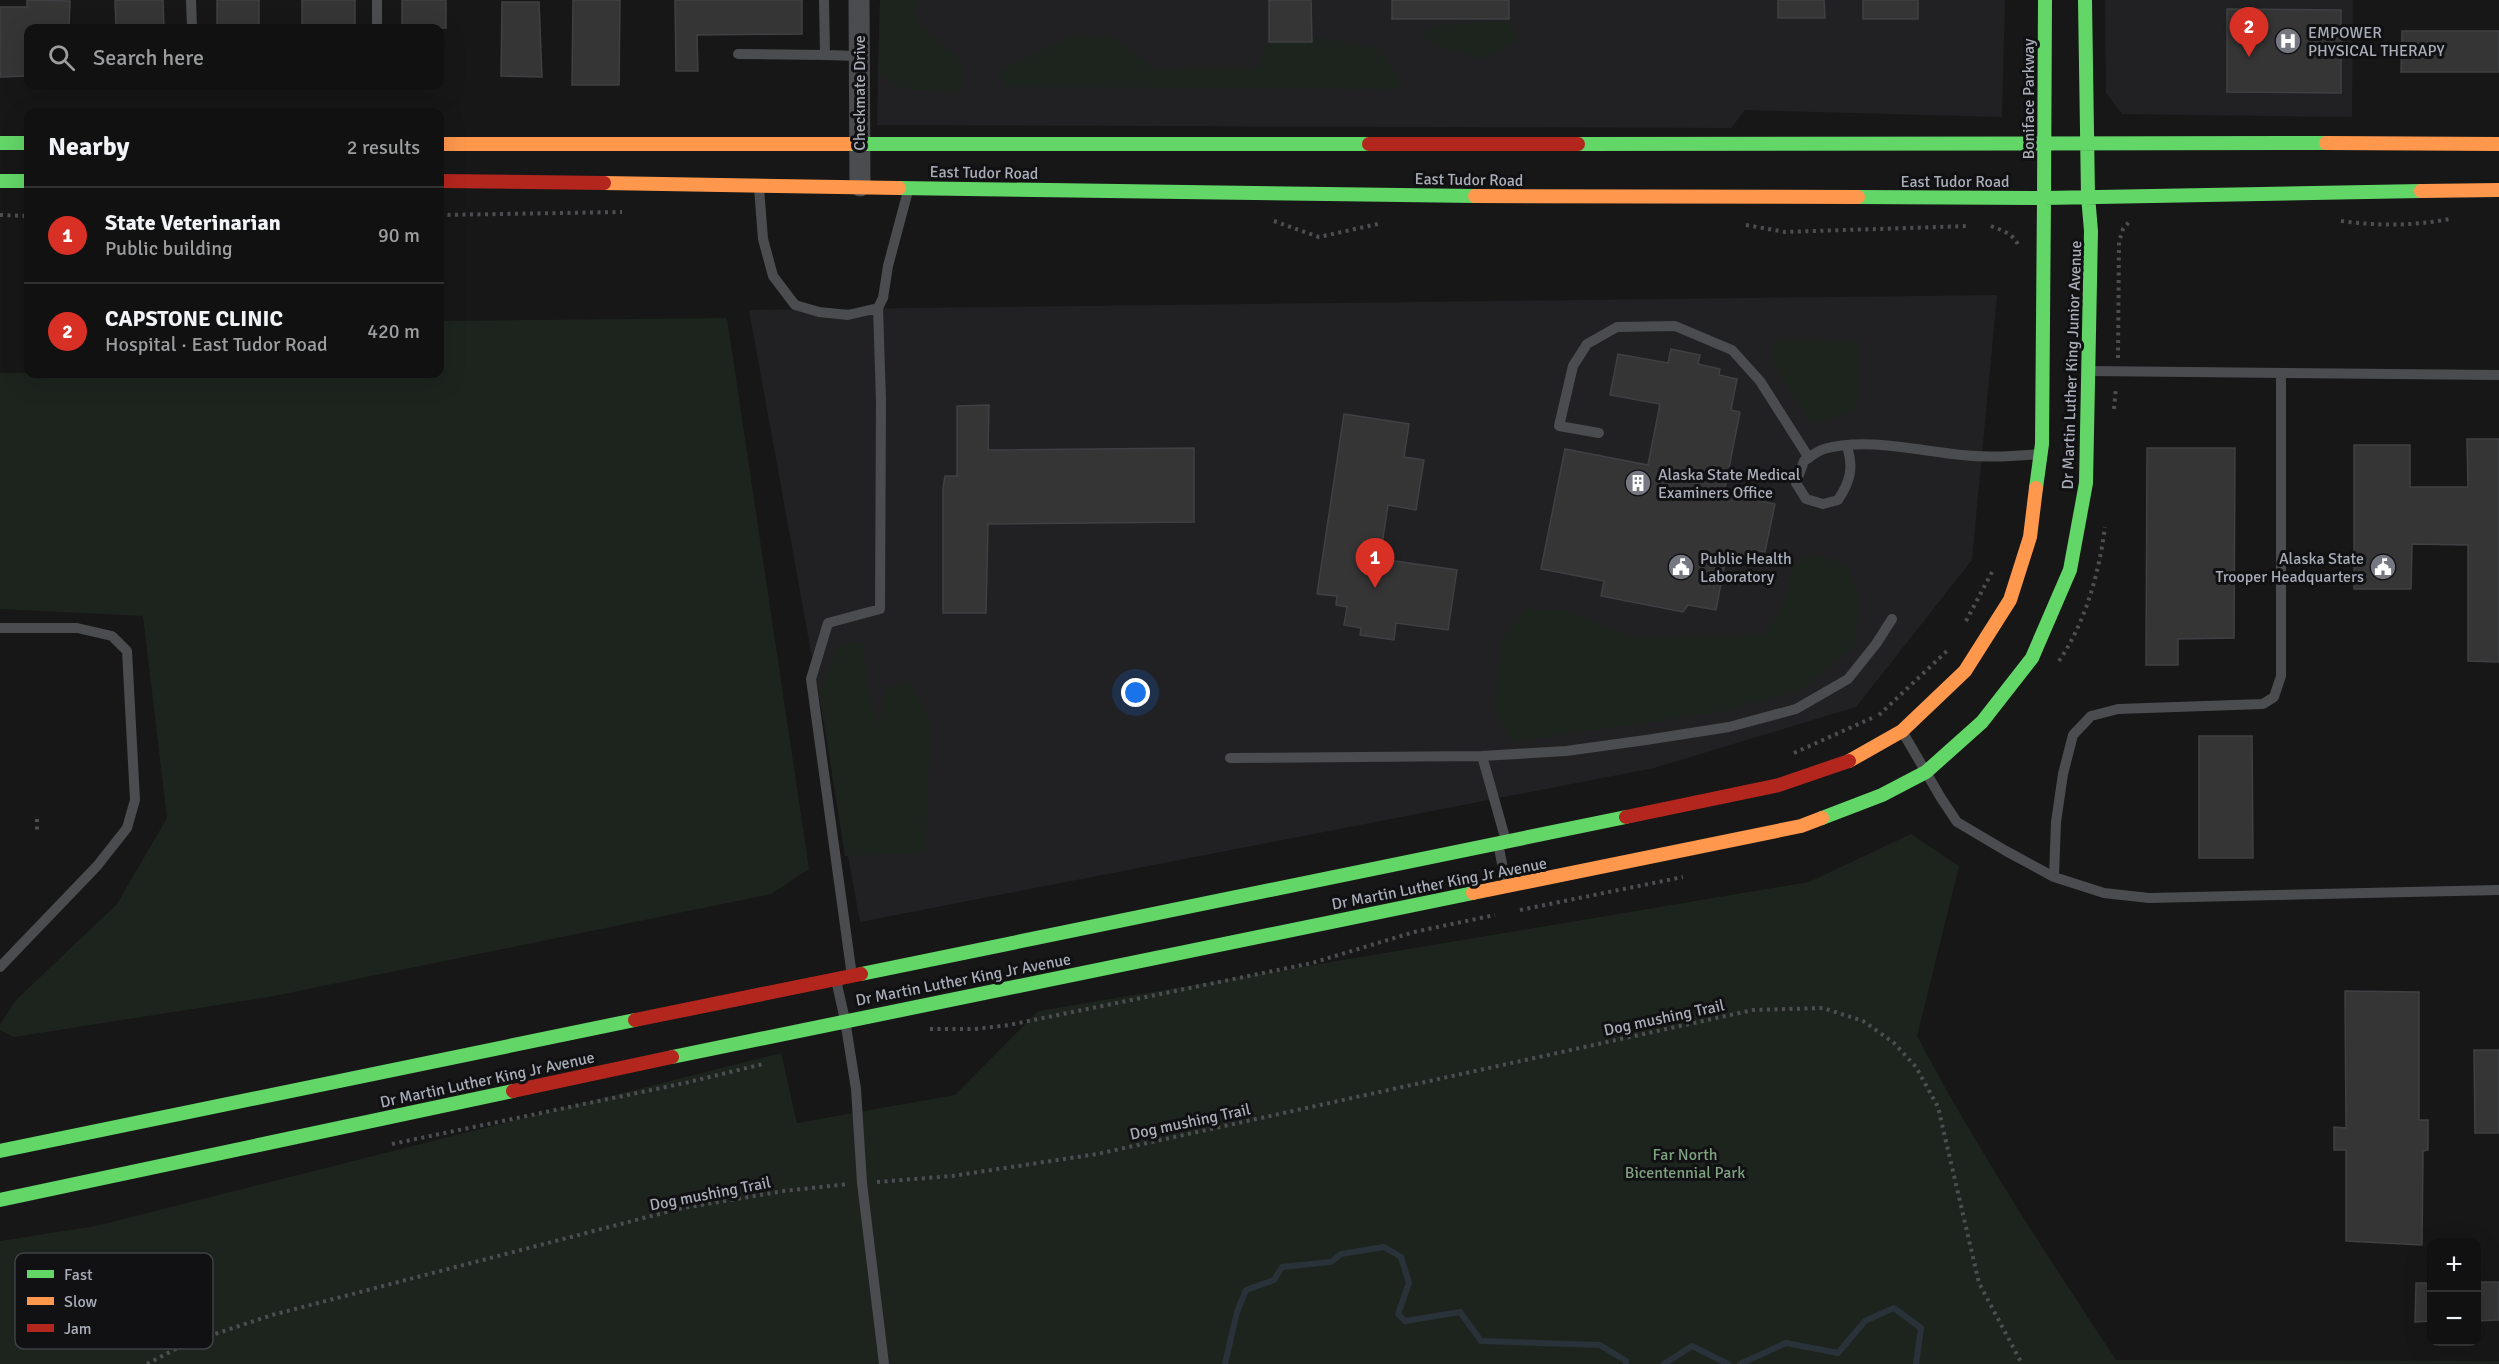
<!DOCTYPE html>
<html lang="en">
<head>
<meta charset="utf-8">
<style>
  :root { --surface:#111; --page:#1a1a1a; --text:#f1f3f6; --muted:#9c9d9f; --line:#303131; --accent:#d93025 }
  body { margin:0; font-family:Signika,sans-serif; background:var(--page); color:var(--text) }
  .controls { position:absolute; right:18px; bottom:18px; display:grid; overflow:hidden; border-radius:12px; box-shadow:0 6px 24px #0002 }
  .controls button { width:54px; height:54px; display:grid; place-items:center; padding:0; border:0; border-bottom:2px solid var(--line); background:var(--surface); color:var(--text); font:30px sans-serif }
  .you { position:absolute; left:1136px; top:693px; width:21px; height:21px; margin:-15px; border:4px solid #fff; border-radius:50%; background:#1a73e8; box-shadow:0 0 0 9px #1a73e833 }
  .badge { display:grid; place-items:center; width:39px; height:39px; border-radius:50%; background:var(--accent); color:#fff; font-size:20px; font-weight:700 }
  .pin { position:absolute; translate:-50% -50px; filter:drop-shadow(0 2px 3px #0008) }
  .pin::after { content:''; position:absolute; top:32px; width:21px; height:18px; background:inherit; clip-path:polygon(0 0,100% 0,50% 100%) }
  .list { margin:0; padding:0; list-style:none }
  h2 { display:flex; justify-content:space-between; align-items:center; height:78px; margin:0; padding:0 24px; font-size:26px }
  h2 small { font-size:20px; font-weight:400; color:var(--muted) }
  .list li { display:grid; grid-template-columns:39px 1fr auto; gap:18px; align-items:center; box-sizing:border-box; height:96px; padding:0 24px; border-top:2px solid var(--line) }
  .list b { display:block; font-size:22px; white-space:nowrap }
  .list p { margin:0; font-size:20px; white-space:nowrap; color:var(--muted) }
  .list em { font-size:20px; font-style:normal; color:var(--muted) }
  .icon { flex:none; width:33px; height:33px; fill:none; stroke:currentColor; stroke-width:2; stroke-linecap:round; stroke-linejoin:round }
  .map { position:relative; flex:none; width:2499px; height:1364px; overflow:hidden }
  .search { position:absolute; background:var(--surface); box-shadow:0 6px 24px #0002; left:24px; top:24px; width:420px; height:66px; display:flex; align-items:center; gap:15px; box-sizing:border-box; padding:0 21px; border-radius:12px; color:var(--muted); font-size:22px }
  .panel { position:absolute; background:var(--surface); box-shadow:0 6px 24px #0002; left:24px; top:108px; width:420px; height:270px; border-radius:12px }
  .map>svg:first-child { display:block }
  .built { fill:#212123 }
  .green { fill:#1d241e }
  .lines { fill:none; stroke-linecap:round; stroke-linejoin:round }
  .stream { stroke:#2a3239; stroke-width:6 }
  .building { fill:#353536; stroke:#3f4043; stroke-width:1.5 }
  .path { stroke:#4d4e52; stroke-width:4; stroke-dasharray:3 4.5; stroke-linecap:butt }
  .lane { stroke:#4b4c50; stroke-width:10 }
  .street { stroke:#4b4c50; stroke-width:21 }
  .fast { stroke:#63d668; stroke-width:14 }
  .slow { stroke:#ff974d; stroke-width:14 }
  .jam { stroke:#b3261e; stroke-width:14 }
  .labels { text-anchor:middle; stroke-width:6; stroke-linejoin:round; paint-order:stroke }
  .poi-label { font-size:16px; fill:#a8adb8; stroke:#111113; text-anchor:start }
  .street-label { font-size:16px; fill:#a8adb8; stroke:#111113 }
  .park-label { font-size:16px; fill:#7fa381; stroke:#111113 }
  .key { fill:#111113; stroke:#3e4045; stroke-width:1.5 }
  .key-label { font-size:16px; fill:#a8adb8 }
</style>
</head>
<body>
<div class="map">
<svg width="2499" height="1364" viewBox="0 0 2499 1364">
  <rect width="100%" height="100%" fill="#171717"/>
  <path class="built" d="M880,0h1125l-3,117 -257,-7 -14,18 -854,-3z
    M2105,0h248l-1,117 -230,-3 -16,-21z
    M1997,295l-25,265 -116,147 -202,61 -794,154 -111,-612z"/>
  <path class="green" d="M880,0h37l-1,20 44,42 5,15 -5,16 -57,-4 -25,-16z
    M1508,21l9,18 -29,20 -41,-9 -26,-14 16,-11z
    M1072,36l42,1 39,32 106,-2 5,-19 5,-6h43l8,-5 59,12 21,31 -2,9 -393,-2 -5,-13 6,-7z
    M727,318l82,551 -38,25 -502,103 -255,40 -14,-7v-6l17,-25 100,-95 50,-86 -24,-202 -143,-7v-236l440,1v-53z
    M1774,339l86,2v58l-11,15 -38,9 -41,-64z
    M1813,554l34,10 12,32 -4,49 -52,44 -82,23 -209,30 -17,-31 5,-69 26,-34 42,3 63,26 132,-2c7,-10 17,-21 21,-32 10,-24 -3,-38 29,-49z
    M862,641l7,54 10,33 7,-40 24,-6 21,41 -6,130 -80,3 -26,-164 19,-47z
    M1911,834l48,32 -42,170c59,112 129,218 199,324l383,1v3h-2499v-123l96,-15 685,-173 16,70 158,-28 83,-84 771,-129z"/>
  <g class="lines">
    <path class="stream" d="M1225,1364l12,-52 9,-22 28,-10 8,-13 49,-5 10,-8 43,-7 17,10 8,26 -11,31 7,7 55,-9 21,29 119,4 26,16v3
      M1664,1364l28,-18 36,18
      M1740,1364l46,-21 52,10 27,-32 29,-13 27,20 -5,36"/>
  </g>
  <path class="building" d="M27,0l43,1 -1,27h-41v48l-28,1v-70h27z
    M115,0h48l1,28h-48z
    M217,0h42v28h-42z
    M302,0h53v28h-53z
    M402,0h44v28h-44z
    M573,0h47l-1,85h-47z
    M675,0h127v34l-105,1 1,36h-22z
    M1269,0h42l1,42h-43z
    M1392,0h117v19h-117z
    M1778,0h46l1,18h-47z
    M1863,0h55v19h-55z
    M502,2h37l3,75 -41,-1z
    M2227,9l114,1v83l-114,-1z
    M2402,31h97v41h-98z
    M1671,349l29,6 -2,9 22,5 -1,6 18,4 -6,31 9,2 -16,81 51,11 -10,48 -11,-2 2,8 -29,-6 -11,58 -28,-5 -5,7 -82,-16 3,-15 -63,-12 24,-120 83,16 12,-61 -50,-9 8,-41 50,9z
    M989,405l-1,45 206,-2v74l-206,2 -2,89h-43v-125l2,-12h12v-70z
    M1344,414l65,10 -5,33 20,3 -8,50 -28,-5 -7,46 8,1 -1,8 69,10 -9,60 -52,-7 -2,17 -34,-5 1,-7 -17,-3 3,-18 -11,-2 1,-9 -20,-2z
    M2467,439h32v223l-31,-1v-116l-56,-1 -1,45h-57v-144h56v42h58z
    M2147,448h88l-1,190 -56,1v26h-32z
    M2199,736h53l1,122h-54z
    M2345,991l74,1v128h9v30l-5,1 -1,94 -76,-4v-91h-12v-23l12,1z
    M2474,1050h25v83h-24z
    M2476,1282h23v38l-23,1z
    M2416,1283h16v38l-17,1z"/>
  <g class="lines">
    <path class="path" d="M0,215l28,1
      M440,215l182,-3
      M1274,221l45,16 63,-14
      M2341,221c38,5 72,5 109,-2
      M1746,225l39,7 184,-6
      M1991,226c10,4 23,8 27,19
      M2118,358l1,-116 4,-13 6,-7
      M2114,409l2,-22
      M1966,621l26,-49
      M2059,661c27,-40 40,-88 46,-134
      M1879,715l69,-65
      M1794,753l78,-35
      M37,819v15
      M1520,910l163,-33
      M930,1029h45l34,-4 303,-62 102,-31 81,-17
      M392,1144l293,-61 78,-19
      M877,1182l75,-6 145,-22 656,-144 70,-2 40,13 30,21 23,25 22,40 41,176 43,81
      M147,1364l38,-20 87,-29 406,-106 106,-18 64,-7"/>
    <path class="lane" d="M191,0l1,28
      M377,0v28
      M738,54l87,1 -1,-55
      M825,55l34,1
      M759,188l4,51 10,37 22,29 24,7 29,3 30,-7 5,-10 5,-32 20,-75
      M2088,371l411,4
      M1599,433l-40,-7 14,-60 14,-22 30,-17 58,-1 57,24 28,31 49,77
      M1847,447c7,21 3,35 -9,53l-15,4 -17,-5 -10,-16 8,-22c6,-4 13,-10 20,-12 42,-12 95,2 138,6 26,3 52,1 79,-1
      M0,628h77l35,8 15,15 8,149 -8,28 -30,38 -97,101
      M1902,731l39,67 16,24 49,29 48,26 50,16 45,5 350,-8
      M1482,756l84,-5 80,-11 83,-13 67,-18 52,-30 28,-35 16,-25
      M1230,758l252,-2 24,85
      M1498,843l8,41
      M2054,877l2,-55 7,-48 10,-39 18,-19 27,-7 145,-5 11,-7 7,-21v-301
      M852,976l-41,-297 17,-56 52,-14 1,-208 -3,-93
      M836,980l9,40 11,69 6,94 22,181"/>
    <path class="street" d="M859,0l1,186"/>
    <path class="fast" d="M2085,0l3,196
      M0,143h28
      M849,144h520
      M1578,144l748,-1
      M0,181h28
      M899,188l576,8
      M1858,197l186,1 377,-7
      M2044,198l1,-198
      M2036,488l6,-44 2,-246
      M1822,818l60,-23 44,-23 56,-50 50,-64 38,-88 16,-87 5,-252 -3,-35
      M861,974l765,-157
      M672,1057l801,-164
      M0,1151l635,-131
      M0,1200l513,-109"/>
    <path class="slow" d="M2326,143l173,1
      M440,144h409
      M604,183l295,5
      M2421,191l78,-1
      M1475,196l383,1
      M1849,761l53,-30 63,-60 45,-71 20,-63 6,-49
      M1473,893l328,-67 21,-8"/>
    <path class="jam" d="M1369,144h209
      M440,181l164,2
      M1626,817l153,-32 70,-24
      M635,1020l226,-46
      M513,1091l159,-34"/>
  </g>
  <defs>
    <g id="hospital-disc" transform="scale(1.35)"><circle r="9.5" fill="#757880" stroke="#111113"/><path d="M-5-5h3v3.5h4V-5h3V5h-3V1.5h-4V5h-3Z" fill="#fff"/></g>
    <g id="building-disc" transform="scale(1.35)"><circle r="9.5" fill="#757880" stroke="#111113"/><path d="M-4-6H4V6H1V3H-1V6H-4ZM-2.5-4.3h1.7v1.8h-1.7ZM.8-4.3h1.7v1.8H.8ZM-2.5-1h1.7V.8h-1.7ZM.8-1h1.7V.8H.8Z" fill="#fff"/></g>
    <g id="civic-disc" transform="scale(1.35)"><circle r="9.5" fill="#757880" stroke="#111113"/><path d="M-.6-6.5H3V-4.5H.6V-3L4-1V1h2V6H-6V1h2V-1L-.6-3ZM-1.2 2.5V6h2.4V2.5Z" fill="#fff"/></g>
  </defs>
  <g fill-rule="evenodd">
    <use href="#hospital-disc" x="2288" y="41"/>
    <use href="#building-disc" x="1638" y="483"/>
    <use href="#civic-disc" x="1681" y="567"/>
    <use href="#civic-disc" x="2383" y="567"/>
  </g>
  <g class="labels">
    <g class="poi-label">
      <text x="2308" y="38">EMPOWER<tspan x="2308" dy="18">PHYSICAL THERAPY</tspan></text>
      <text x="1658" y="480">Alaska State Medical<tspan x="1658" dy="18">Examiners Office</tspan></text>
      <text x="1700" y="564">Public Health<tspan x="1700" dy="18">Laboratory</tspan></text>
      <text x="2364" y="564" text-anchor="end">Alaska State<tspan x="2364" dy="18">Trooper Headquarters</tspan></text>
    </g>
    <g class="street-label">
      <text transform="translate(859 93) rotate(-90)" y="6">Checkmate Drive</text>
      <text transform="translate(2028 99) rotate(-90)" y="6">Boniface Parkway</text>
      <text transform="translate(984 172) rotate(1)" y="6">East Tudor Road</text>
      <text transform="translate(1469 179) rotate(1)" y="6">East Tudor Road</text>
      <text x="1955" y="187">East Tudor Road</text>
      <text transform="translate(2071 365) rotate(-88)" y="6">Dr Martin Luther King Junior Avenue</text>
      <text transform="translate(1439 883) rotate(-11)" y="6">Dr Martin Luther King Jr Avenue</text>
      <text transform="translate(963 979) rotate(-11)" y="6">Dr Martin Luther King Jr Avenue</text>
      <text transform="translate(1664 1017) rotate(-12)" y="6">Dog mushing Trail</text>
      <text transform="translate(487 1079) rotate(-12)" y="6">Dr Martin Luther King Jr Avenue</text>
      <text transform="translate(1190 1121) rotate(-12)" y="6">Dog mushing Trail</text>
      <text transform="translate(710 1193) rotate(-11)" y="6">Dog mushing Trail</text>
    </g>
    <g class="park-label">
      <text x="1685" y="1160">Far North<tspan x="1685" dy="18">Bicentennial Park</tspan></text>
    </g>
  </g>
  <rect x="15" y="1253" width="198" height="96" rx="9" class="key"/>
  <rect x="27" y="1270" width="27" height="8" fill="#63d668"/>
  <rect x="27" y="1297" width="27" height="8" fill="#ff974d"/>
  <rect x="27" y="1324" width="27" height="8" fill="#b3261e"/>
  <g class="key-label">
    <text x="64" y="1280">Fast</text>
    <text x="64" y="1307">Slow</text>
    <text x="64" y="1334">Jam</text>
  </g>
</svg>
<div class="controls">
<button>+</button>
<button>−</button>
</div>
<div class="you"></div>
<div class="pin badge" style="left:1375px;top:588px">1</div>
<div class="pin badge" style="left:2249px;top:57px">2</div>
<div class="search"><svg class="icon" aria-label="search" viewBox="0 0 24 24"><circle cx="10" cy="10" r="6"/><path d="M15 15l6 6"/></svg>Search here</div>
<section class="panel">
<h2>Nearby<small>2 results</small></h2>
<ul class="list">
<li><span class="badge">1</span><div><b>State Veterinarian</b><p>Public building</p></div><em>90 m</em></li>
<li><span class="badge">2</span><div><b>CAPSTONE CLINIC</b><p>Hospital · East Tudor Road</p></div><em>420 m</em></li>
</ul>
</section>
</div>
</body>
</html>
